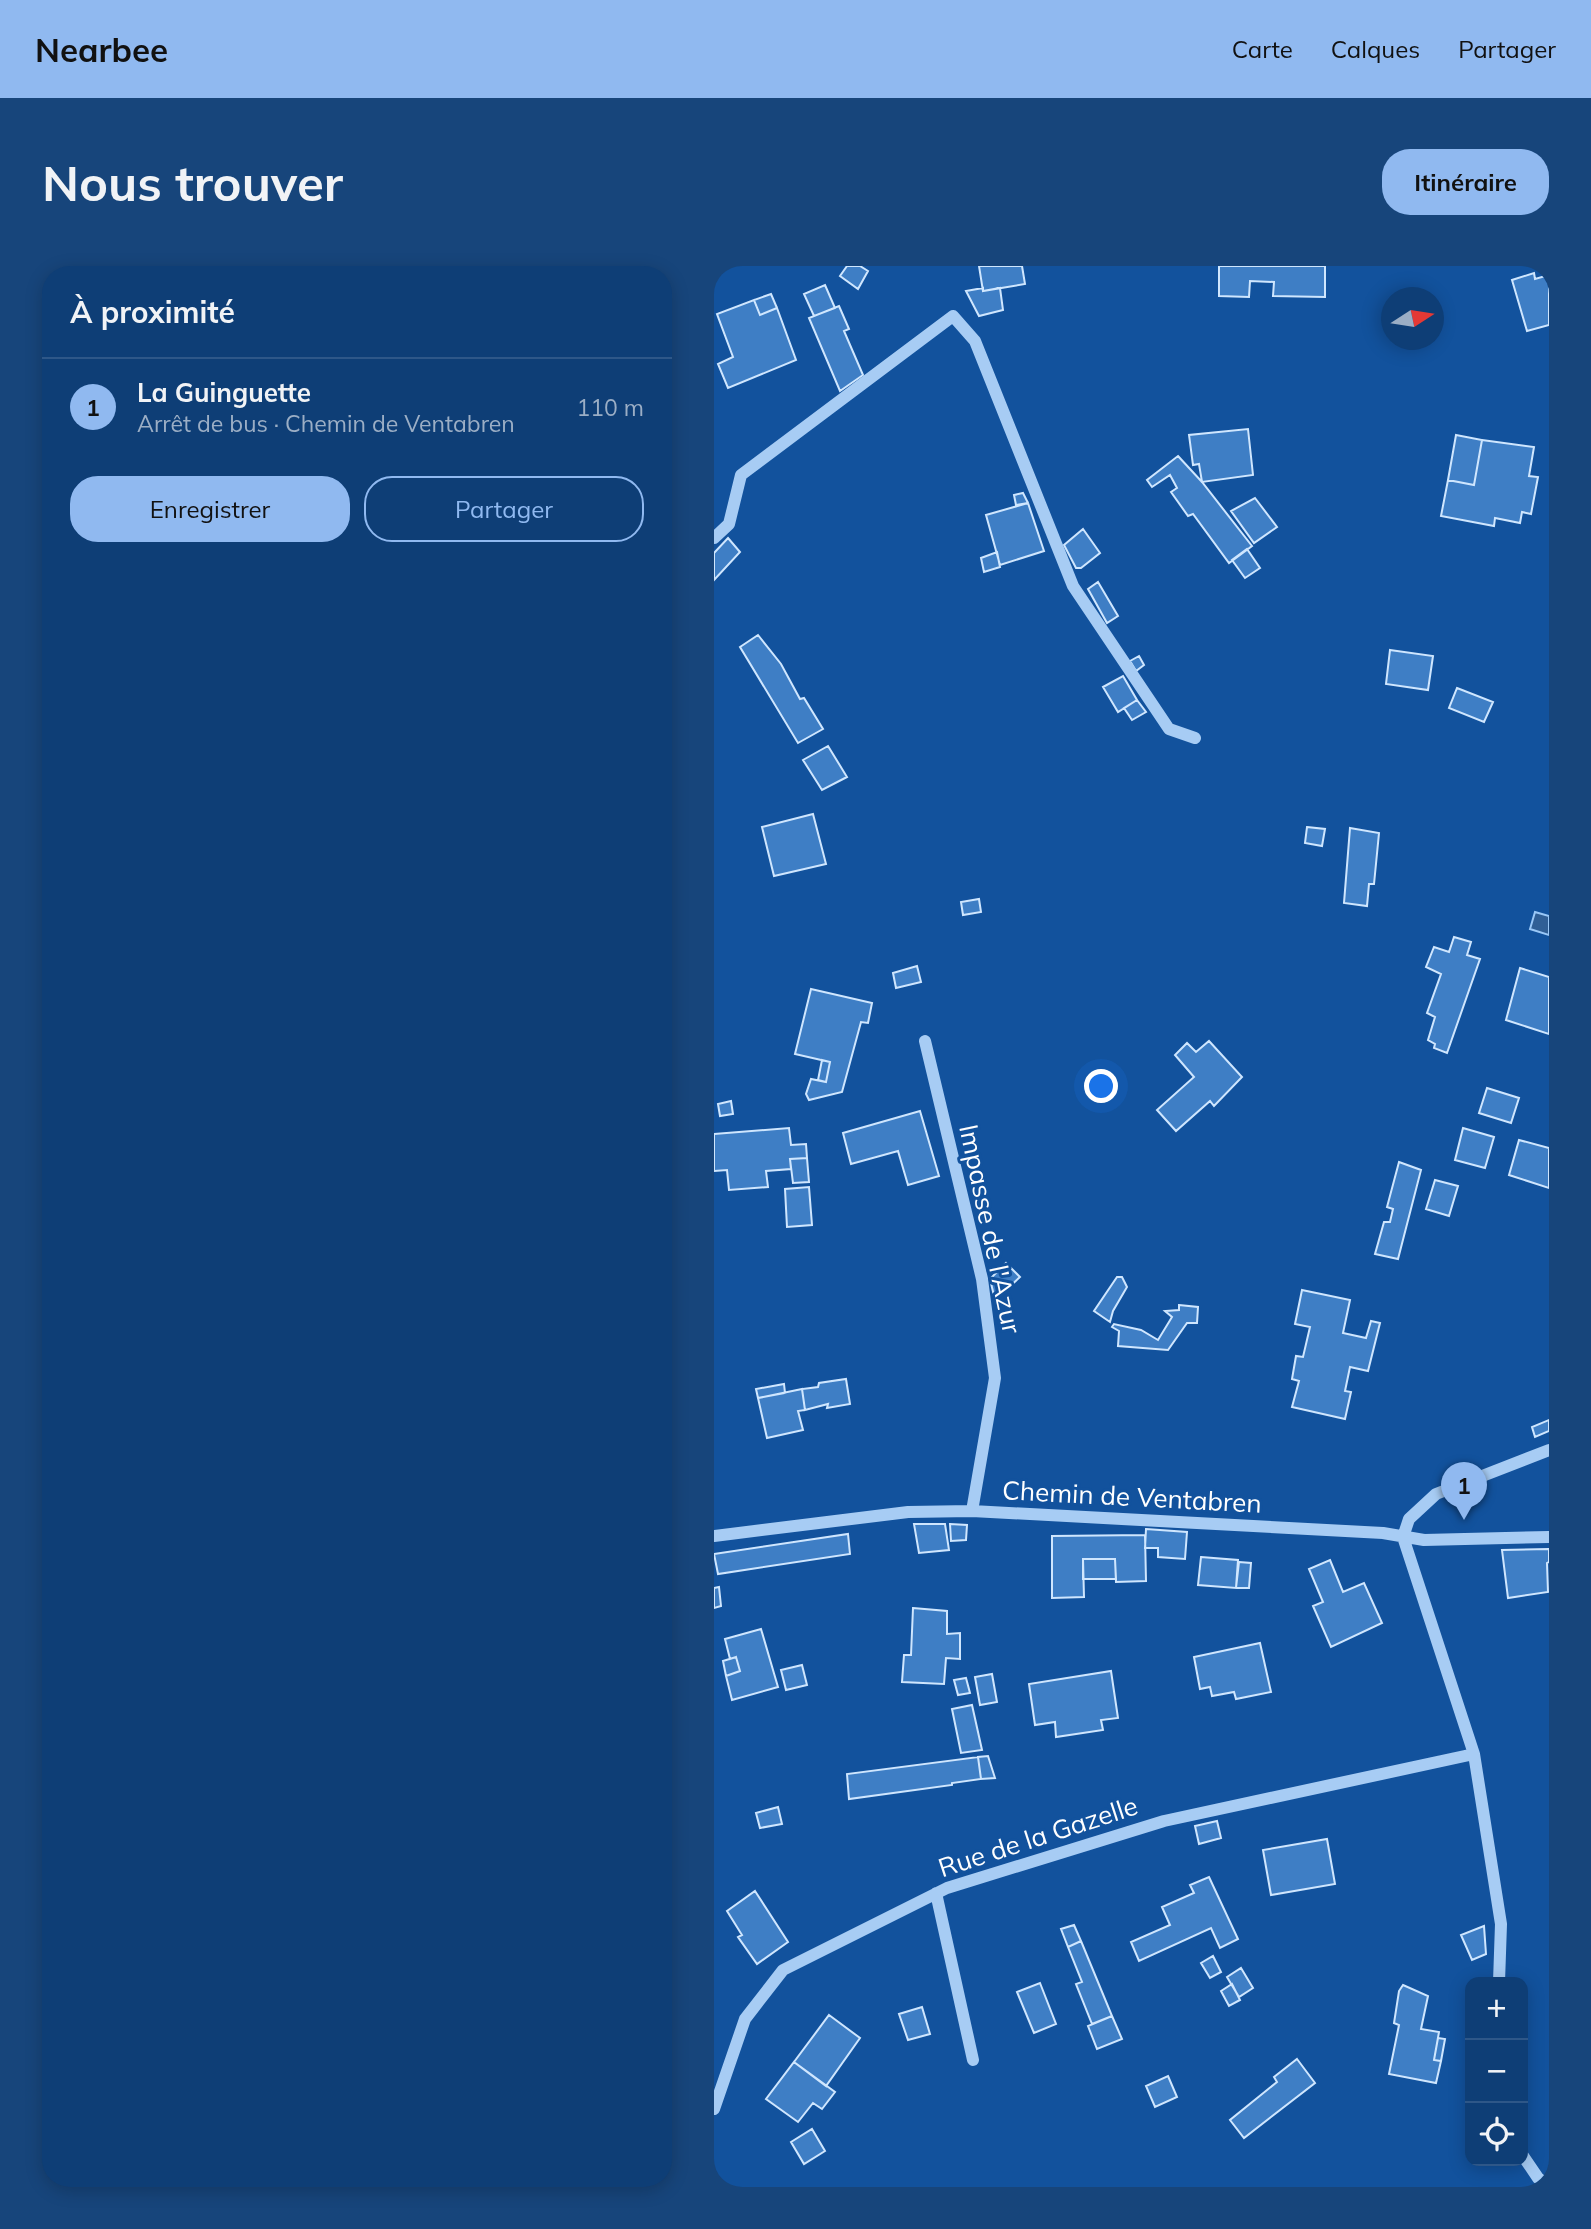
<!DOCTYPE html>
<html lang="fr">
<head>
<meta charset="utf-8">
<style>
  :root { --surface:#0e3e76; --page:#17457b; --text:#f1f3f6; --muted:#9baec5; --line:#2e5788; --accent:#90b9f0 }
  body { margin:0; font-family:Mulish,sans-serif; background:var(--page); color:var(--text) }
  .controls { position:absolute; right:21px; bottom:21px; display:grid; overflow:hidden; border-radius:14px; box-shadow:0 4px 18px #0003 }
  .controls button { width:63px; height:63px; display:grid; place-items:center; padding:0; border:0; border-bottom:2px solid var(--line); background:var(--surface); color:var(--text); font:35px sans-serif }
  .compass { position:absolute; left:667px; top:21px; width:63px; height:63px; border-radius:50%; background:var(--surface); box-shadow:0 4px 18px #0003; rotate:78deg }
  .you { position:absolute; left:388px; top:821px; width:24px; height:24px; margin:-18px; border:5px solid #fff; border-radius:50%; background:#1a73e8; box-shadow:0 0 0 10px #1a73e833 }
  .badge { display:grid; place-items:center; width:46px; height:46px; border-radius:50%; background:var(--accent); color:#111; font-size:23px; font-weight:700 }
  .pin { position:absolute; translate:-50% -58px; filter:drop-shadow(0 2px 4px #0008) }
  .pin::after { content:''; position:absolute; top:37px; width:24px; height:21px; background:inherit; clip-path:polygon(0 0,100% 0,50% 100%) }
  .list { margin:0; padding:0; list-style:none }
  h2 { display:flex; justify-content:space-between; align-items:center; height:91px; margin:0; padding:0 28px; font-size:30px }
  h2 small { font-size:23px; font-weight:400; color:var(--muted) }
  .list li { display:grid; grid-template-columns:46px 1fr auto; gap:21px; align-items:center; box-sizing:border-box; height:98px; padding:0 28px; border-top:2px solid var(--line) }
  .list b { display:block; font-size:26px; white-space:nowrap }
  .list p { margin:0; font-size:23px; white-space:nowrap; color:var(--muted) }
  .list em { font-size:23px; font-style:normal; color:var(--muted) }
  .actions { display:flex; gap:14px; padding:21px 28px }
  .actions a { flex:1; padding:16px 0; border:2px solid var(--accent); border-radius:28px; text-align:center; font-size:24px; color:var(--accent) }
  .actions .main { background:var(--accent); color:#111 }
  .icon { flex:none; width:38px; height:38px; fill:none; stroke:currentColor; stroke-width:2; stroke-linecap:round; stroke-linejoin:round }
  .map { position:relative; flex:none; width:835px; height:1921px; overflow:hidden; border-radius:28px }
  header { display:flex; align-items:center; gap:42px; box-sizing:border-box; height:98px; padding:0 35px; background:var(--accent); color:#111 }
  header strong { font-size:33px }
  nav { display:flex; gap:38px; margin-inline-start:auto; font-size:24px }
  .intro { display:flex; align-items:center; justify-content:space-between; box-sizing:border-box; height:168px; padding:0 42px }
  h1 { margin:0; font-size:49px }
  .button { padding:18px 32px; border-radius:28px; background:var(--accent); color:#111; font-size:24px; font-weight:700 }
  main { display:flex; gap:42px; padding:0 42px }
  aside { flex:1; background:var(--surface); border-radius:28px; box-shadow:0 4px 18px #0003 }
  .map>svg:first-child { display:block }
  .water { fill:url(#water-ripples); stroke:#99c7f7; stroke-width:2 }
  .building { fill:#3e7ec5; stroke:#cfe6fe; stroke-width:2 }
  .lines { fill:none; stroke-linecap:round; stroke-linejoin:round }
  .minor { stroke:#a7ccf4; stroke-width:12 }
  .labels { text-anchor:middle; stroke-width:6; stroke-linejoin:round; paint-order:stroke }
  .street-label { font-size:26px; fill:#fff; stroke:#12529d }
</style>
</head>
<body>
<header>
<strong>Nearbee</strong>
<nav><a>Carte</a><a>Calques</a><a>Partager</a></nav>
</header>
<div class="intro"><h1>Nous trouver</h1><a class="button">Itinéraire</a></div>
<main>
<aside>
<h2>À proximité<small></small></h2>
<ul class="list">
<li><span class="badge">1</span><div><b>La Guinguette</b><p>Arrêt de bus · Chemin de Ventabren</p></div><em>110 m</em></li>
</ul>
<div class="actions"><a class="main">Enregistrer</a><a>Partager</a></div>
</aside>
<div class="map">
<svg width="835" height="1921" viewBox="0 0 835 1921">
  <defs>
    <pattern id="water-ripples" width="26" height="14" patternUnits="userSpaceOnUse" patternTransform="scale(1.75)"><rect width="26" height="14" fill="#305f96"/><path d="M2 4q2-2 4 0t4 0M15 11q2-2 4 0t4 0" fill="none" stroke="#4f77a6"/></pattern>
  </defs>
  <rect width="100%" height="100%" fill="#12529d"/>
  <path class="water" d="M821,646l14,4v19l-19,-6z"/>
  <path class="building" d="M133,0h13l8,5 -10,18 -18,-13z
    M265,0h43l3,18 -42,7z
    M505,0h106v31l-52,-1 1,-14 -24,-1 -1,16 -30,-1z
    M820,7l1,6 14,-4v50l-22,6 -15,-51z
    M111,19l10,23 -21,8 -10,-22z
    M269,22v3l17,-3 3,22 -24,6 -13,-25z
    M57,28l6,14 -17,7 -6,-15z
    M40,34l6,15 17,-7 19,52 -68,28 -10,-24 15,-7 -16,-43z
    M125,40l10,23 -5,2 19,44 -23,16 -31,-73z
    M534,163l5,46 -51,7 -3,-18 -6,1 -4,-30z
    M742,169l26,5 -8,45 -26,-5z
    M768,174l52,7 -5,29 9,1 -7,37 -9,-2 -2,11 -25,-5 -1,8 -53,-10 7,-36 26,5z
    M464,190l24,26 50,64 -23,17 -36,-49 -5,2 -17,-24 6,-4 -7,-13 -18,12 -5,-7z
    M309,227l5,10 -12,2 -2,-10z
    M541,232l22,29 -23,16 -23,-32z
    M314,237l16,48 -44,14 -14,-50z
    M369,263l17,24 -19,15h-5l-12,-23z
    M14,272l12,14 -26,28v-27z
    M533,283l13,19 -15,10 -13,-18z
    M283,286l3,15 -16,5 -3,-14z
    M384,316l20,34 -11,7 -19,-34z
    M44,369l23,29 19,35 4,-1 19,31 -25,14 -58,-96z
    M676,384l43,6 -5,34 -42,-6z
    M425,390l5,9 -8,6 -6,-10z
    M409,410l14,24 -19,12 -15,-25z
    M743,422l36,14 -9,20 -35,-14z
    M423,434l9,12 -14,8 -8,-12z
    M114,480l19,31 -25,13 -19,-30z
    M99,548l13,50 -52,12 -12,-49z
    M593,561l18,2 -3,17 -17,-3z
    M636,562l29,5 -5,51h-5l-2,22 -23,-3z
    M265,633l2,13 -18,3 -2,-13z
    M740,671l17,5 -4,13 13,4 -33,94 -13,-5 1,-4 -7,-4 7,-23 -8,-4 14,-39 -15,-7 8,-20 15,5z
    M203,700l4,16 -25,6 -3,-15z
    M806,702l29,9v57l-43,-14z
    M97,723l61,14 -4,20 -7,-1 -19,70 -33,8 -3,-6 5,-15 15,3 4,-20 -35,-8z
    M495,775l33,36 -28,29 -4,-5 -34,30 -19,-21 37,-33 -19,-22 12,-12 9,9z
    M108,794l8,2 -4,20 -8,-2z
    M773,822l32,10 -8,25 -32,-10z
    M17,835l2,13 -13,2 -2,-12z
    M206,845l19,65 -31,9 -10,-34 -47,13 -8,-31z
    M75,862l2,17 15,-1 1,14 -17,1 1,10 -25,2 2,16 -39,3 -2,-20 -13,1v-37z
    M749,862l31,9 -9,31 -30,-8z
    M805,874l30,8v40l-40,-13z
    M93,892l2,24 -16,1 -3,-24z
    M685,896l22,8 -23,89 -23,-5 9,-32h6l3,-13 -6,-2z
    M721,914l23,6 -9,30 -23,-7z
    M95,921l3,38 -25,2 -2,-38z
    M292,997l14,14 -25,23 -5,-21z
    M403,1011h5l5,10 -14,24 -3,11 -16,-11z
    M588,1024l48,10 -7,33 23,5 5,-17 9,2 -12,48 -18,-4 -5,24 6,1 -6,27 -53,-12 7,-26 -7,-2 4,-23 7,1 7,-30 -15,-3z
    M465,1039l19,2 -1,16h-10l-19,27 -50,-4 1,-15 -7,-4 2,-3 27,6 17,10 14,-23 -7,-6 14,-1z
    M132,1113l4,25 -23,4 1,-4 -23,6 -3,-21 16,-2 1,-4z
    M70,1118l1,9 -27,5 -2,-9z
    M88,1123l3,21 -7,1 5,19 -36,8 -9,-40z
    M835,1154v11l-14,6 -3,-10z
    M200,1258h31l4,26 -30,3z
    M236,1258l17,1 -1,15 -15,1z
    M432,1263l41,3 -2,27 -27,-2v-9h-13z
    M134,1268l2,20 -132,20 -4,-20z
    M431,1269l1,46 -30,1 -1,-23h-32l1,38 -32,1v-62z
    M835,1283v13l-2,1 1,29 -40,6 -6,-48z
    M487,1291l37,3 -2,28 -38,-3z
    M369,1293h32l1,20h-33z
    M616,1294l13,32 21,-9 18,40 -51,24 -18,-41 10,-4 -14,-33z
    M525,1296l12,1 -2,25h-13z
    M5,1321l2,19 -7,2v-20z
    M199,1342l34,3v23l13,-1v26l-14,-1 -2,26 -42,-2 2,-27h7z
    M47,1363l17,58 -46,13 -6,-24 14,-5 -4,-14 -6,2 -5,-20z
    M546,1377l11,49 -35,7 -2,-7 -22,4 -2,-9 -10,2 -6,-32z
    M22,1391l4,14 -14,5 -3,-15z
    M88,1399l5,20 -21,5 -5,-20z
    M397,1405l7,47 -17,2 2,10 -47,7 -1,-15 -20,3 -6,-41z
    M278,1408l5,28 -17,3 -5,-28z
    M252,1412l4,15 -12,2 -4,-15z
    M258,1439l10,45 -21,3 -9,-44z
    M274,1490l7,22 -14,1 -3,-22z
    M264,1491l3,22 -29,4v2l-103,14 -2,-25z
    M64,1541l4,17 -22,4 -4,-15z
    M503,1555l4,17 -22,6 -4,-18z
    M613,1573l8,45 -64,11 -8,-45z
    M495,1611l29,62 -18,9 -9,-20 -72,33 -8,-19 39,-17 -8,-18 32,-14 -4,-8z
    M41,1625l33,51 -31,22 -19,-27 4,-2 -15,-24z
    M360,1659l7,16 -13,6 -7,-18z
    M770,1660l2,28 -14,6 -11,-25z
    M367,1675l31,75 -20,8 -16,-40 6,-2 -14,-35z
    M499,1690l8,16 -11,6 -9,-15z
    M527,1702l12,20 -14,9 -12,-20z
    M326,1717l16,41 -22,9 -17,-41z
    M518,1718l8,16 -11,6 -8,-15z
    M689,1719l25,11 -7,33 18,3 -5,28 7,1 -5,22 -47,-9 10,-49 -5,-2 5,-32z
    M208,1741l8,27 -22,6 -9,-26z
    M115,1749l31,23 -34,48 -32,-24z
    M398,1750l10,23 -25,10 -9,-23z
    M724,1772l7,1 -4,22 -7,-1z
    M583,1793l18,24 -71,55 -14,-18 47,-38 -3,-5z
    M80,1796l41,30 -13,17 -9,-6 -15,19 -32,-23z
    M454,1810l9,21 -22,10 -9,-21z
    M98,1863l13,22 -21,13 -13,-22z"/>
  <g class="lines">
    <path class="minor" d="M0,272l15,-14 12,-49 212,-159 22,25 98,245 96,143 26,9
      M211,775l57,238 13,99 -23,133
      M0,1270l194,-24 64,-1 411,22 41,7 125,-3
      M689,1271l71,217 27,170 -2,58
      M689,1271l6,-18 27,-25 113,-44
      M222,1627l37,167
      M0,1843l31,-90 38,-49 164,-82 217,-67 310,-67
      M809,1890l15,22 11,9"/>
  </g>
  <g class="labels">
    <g class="street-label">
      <text transform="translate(276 963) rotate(78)" y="9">Impasse de l'Azur</text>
      <text transform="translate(418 1231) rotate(3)" y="9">Chemin de Ventabren</text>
      <text transform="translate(324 1571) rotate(-18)" y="9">Rue de la Gazelle</text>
    </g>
  </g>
</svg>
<div class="controls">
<button>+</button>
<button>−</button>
<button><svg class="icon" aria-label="locate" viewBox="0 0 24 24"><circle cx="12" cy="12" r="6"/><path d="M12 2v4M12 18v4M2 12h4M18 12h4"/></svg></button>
</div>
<svg class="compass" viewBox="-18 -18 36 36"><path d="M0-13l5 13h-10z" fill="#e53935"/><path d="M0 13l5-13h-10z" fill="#9baec5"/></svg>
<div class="you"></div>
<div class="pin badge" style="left:750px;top:1254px">1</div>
</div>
</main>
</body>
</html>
